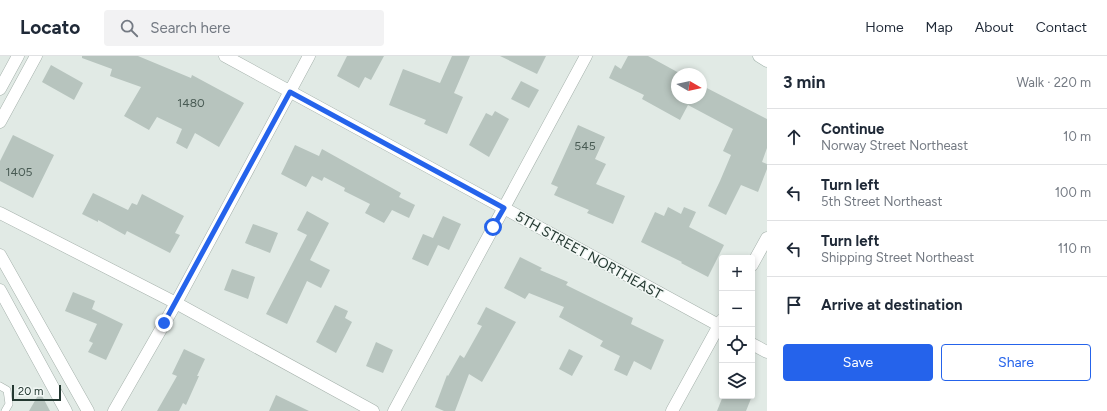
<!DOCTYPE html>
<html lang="en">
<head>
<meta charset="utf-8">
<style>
  :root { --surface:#fff; --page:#f2f2f3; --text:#1f2937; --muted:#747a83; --line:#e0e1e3; --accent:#2563eb }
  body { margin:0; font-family:Figtree,sans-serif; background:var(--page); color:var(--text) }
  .controls { position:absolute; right:12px; bottom:12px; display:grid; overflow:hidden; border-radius:4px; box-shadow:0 2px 6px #0003 }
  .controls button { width:36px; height:36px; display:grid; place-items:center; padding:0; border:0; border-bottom:1px solid var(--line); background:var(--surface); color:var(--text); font:20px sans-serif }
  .compass { position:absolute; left:671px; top:12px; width:36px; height:36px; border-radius:50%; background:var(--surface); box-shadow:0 2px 6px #0003; rotate:99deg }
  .scale { position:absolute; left:12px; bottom:10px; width:49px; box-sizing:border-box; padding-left:4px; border:2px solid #243831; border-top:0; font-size:11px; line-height:14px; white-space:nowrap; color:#243831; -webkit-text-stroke:3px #f1f7f4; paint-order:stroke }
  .stop { position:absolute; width:12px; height:12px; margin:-9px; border:3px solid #2563eb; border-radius:50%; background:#fff }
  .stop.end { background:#2563eb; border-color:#fff; box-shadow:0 1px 4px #0008 }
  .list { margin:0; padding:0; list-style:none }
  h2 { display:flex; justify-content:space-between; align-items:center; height:52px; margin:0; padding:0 16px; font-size:17px }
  h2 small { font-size:13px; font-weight:400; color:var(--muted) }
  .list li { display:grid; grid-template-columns:26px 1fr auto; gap:12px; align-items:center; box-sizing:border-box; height:56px; padding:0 16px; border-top:1px solid var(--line) }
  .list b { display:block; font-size:15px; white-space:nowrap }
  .list p { margin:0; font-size:13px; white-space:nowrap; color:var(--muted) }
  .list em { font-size:13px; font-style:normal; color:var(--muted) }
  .actions { display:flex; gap:8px; padding:12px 16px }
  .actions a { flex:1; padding:9px 0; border:1px solid var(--accent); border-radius:4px; text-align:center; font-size:14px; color:var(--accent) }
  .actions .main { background:var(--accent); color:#fff }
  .icon { flex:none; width:22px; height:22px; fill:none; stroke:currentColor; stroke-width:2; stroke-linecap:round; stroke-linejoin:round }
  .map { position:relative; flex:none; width:767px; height:355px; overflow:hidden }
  header { display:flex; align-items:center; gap:24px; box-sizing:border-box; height:56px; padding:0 20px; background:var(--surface); border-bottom:1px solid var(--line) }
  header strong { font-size:19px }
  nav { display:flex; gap:22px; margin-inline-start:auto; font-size:14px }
  .search { width:280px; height:36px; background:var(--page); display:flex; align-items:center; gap:10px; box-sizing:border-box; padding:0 14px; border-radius:4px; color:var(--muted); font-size:15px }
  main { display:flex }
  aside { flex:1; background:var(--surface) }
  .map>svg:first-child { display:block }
  .building { fill:#b7c4be }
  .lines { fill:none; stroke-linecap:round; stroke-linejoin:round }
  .service-casing { stroke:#a5b1ab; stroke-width:8 }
  .minor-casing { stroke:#a5b1ab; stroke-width:13 }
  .tertiary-casing { stroke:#a5b1ab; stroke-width:13 }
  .secondary-casing { stroke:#a2b4ac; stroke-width:13 }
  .service { stroke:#fff; stroke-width:7 }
  .minor { stroke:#fff; stroke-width:12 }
  .tertiary { stroke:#fff; stroke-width:12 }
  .secondary { stroke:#fff; stroke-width:12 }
  .route { stroke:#2563eb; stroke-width:5 }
  .labels { text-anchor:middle; stroke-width:3; stroke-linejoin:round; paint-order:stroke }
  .number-label { font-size:12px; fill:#495b54 }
  .street-label { font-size:14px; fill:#243831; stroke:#f1f7f4 }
</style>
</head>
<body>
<header>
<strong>Locato</strong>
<div class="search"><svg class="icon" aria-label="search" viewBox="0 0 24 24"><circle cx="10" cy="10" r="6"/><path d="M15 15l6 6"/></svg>Search here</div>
<nav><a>Home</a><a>Map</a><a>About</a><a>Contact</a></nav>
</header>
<main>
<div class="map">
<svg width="767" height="355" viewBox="0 0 767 355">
  <rect width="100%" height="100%" fill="#e1eae5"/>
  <path class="building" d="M82,0h56l53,22 1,-3 52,28 -25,44 -24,-14 -8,16 -11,-6 6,-14 -25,-12 -8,13 -25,-14 17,-29 -31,-11 2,-7 -30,-11z
    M347,0h37l-13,24 -6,-3 -6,11 -22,-12z
    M452,0h18l-16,37 9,4 -16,37 -23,-10 2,-4 -37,-15 14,-36 37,14z
    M500,0h46l-9,18z
    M628,0h20l33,18h-4v24h24v-13l66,34v29l-5,14 5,2v5l-9,23 -17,-7 -15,30 -18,-9 12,-25 11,-26 -8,-4 10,-22 -45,-24 -8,15 -38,-21 2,-4 -35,-17 6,-13 6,4z
    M51,9l32,18 -9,17 -32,-18z
    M521,25l18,9 -10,18 -18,-9z
    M495,55l14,8 -20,38 -20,-12 17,-32 6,3z
    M578,69l27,12 -10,22 11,5 -10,20 29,12 -12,28 -26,-11 2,-3 -35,-15 4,-8 -7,-3z
    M13,79l41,20 -21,43 -33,-17v-20z
    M295,89l24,11 3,-7 79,44 -2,4 16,8 -6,13 -17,-8 -8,13 -19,-10 5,-9 -26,-13 1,-3 -21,-11 -2,4 -10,-5 -6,11 -25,-13z
    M93,137l35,17 4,-7 5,2 5,-11 42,22 -9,17 5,2 -10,18 -43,-22 -2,4 -27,-15v2l-16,-8z
    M668,151l13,7 3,-7 12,5 -7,15 35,18 -16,32 -27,-14 1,-1 -41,-20 14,-30 9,4z
    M307,155l22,12 -19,37 20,10 -9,18 -14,-7 -20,43 -21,-10 41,-79 -10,-5z
    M443,160l18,8 -12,26 -11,-5 -10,21 -16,-7 11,-25 10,4z
    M253,168l25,9 -8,20 -25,-10z
    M520,201l22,11 -2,2 28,12 -2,3 67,33 -2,6 33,16 -13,30 -17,-9 -7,15 -13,-6 6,-14 -20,-10 3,-5 -44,-24 5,-10 -35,-14 -4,6 -21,-11z
    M232,213l23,8 -7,22 -24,-9z
    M73,236l22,9 -3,8 31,15 -17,36 -18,-8 5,-9 -4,-2 8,-17 -32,-13z
    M335,249l13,6 -3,7 7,4 -16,31 -20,-11z
    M486,251l30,15 -34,60 -13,-8 -14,37h-11l-9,-4 12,-32 1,1 12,-21 4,3 18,-32 -5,-2z
    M376,286l17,8 -10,23 -17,-7z
    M184,293l21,10 -8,17h2l-13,29 -3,-2 -4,8h-22l20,-35 -5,-2z
    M569,293l14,7 -11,20 -13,-7z
    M40,336l10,19h-21z
    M276,339l33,16h-40z
    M723,340h29l-6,15h-29z"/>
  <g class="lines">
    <g class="service-casing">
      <path id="service" d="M0,330l7,4 2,14 -4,7"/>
    </g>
    <g class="minor-casing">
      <path id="minor" d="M225,0l497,271
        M0,157l176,90 197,108
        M752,209l15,-27
        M752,288l15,8
        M114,355l62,-108 133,-247
        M394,355l192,-355
        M672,355l50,-91"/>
    </g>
    <g class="tertiary-casing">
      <path id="tertiary" d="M0,33l18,-33
        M0,66l36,-66
        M0,199l88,156
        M0,234l66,121"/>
    </g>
    <g class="secondary-casing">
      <path id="secondary" d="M759,0l8,5"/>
    </g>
    <use href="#service" class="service"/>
    <use href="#minor" class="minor"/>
    <use href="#tertiary" class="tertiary"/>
    <use href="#secondary" class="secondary"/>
  </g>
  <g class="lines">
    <path class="route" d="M164,267l126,-231 214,116 -11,19"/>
  </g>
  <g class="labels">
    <g class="number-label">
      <text x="191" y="51">1480</text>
      <text x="585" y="94">545</text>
      <text x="19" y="120">1405</text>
    </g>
    <g class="street-label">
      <text transform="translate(589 199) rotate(29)" y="5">5TH STREET NORTHEAST</text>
    </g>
  </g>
</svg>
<div class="controls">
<button>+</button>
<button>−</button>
<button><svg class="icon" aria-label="locate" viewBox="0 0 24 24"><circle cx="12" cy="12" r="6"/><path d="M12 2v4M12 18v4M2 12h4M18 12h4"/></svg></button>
<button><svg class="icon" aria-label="layers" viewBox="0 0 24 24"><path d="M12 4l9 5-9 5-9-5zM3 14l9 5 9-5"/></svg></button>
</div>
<svg class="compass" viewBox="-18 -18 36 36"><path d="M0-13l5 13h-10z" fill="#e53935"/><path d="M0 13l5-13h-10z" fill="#747a83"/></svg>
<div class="scale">20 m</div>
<div class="stop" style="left:493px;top:171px"></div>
<div class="stop end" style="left:164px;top:267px"></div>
</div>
<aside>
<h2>3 min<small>Walk · 220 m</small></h2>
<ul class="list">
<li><svg class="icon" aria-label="ahead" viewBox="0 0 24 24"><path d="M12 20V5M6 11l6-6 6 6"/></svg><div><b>Continue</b><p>Norway Street Northeast</p></div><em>10 m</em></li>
<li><svg class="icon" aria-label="left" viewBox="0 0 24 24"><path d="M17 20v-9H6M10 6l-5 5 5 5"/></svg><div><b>Turn left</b><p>5th Street Northeast</p></div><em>100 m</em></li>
<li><svg class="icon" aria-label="left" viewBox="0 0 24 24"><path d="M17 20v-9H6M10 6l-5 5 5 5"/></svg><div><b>Turn left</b><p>Shipping Street Northeast</p></div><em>110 m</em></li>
<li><svg class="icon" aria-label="arrive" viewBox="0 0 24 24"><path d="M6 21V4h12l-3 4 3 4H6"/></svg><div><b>Arrive at destination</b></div></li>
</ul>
<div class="actions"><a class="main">Save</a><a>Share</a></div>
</aside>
</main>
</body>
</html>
